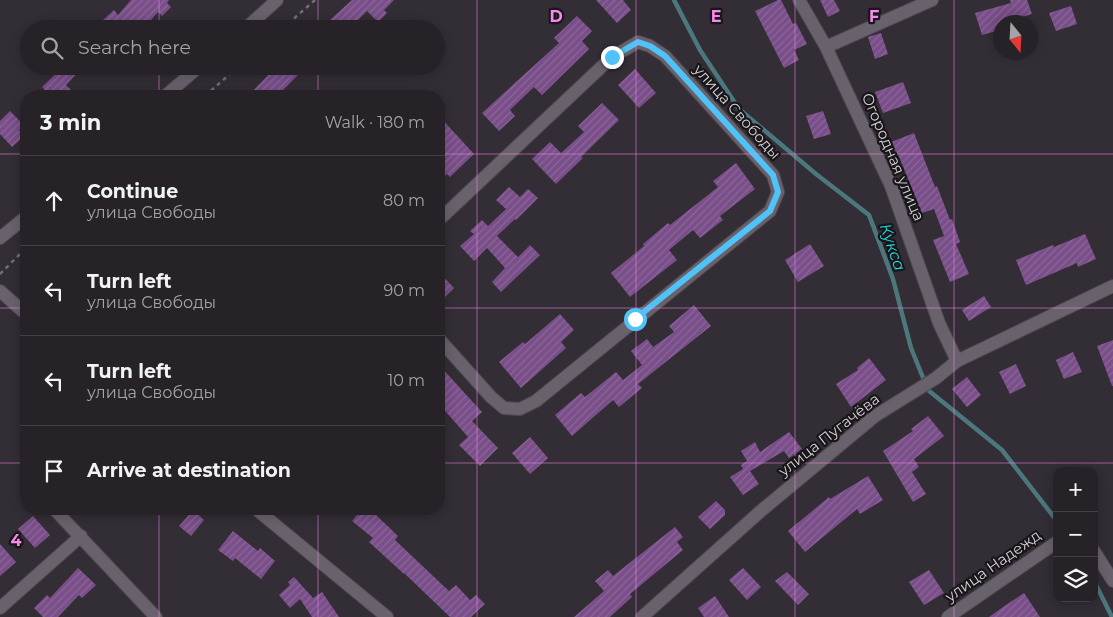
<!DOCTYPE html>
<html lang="en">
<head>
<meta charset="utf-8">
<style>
  :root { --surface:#262228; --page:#322f34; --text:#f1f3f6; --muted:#a4a4a8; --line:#423f45 }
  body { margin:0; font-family:Montserrat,sans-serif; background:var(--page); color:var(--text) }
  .controls { position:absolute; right:15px; bottom:15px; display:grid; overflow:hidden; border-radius:10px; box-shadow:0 2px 12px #0003 }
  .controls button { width:45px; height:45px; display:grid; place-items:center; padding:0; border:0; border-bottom:1px solid var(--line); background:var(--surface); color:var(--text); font:25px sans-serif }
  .compass { position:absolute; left:993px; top:15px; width:45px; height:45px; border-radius:50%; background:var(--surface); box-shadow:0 2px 12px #0003; rotate:162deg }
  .stop { position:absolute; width:15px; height:15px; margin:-11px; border:4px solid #4fc3f7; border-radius:50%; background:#fff }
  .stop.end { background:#4fc3f7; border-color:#fff; box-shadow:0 1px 5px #0008 }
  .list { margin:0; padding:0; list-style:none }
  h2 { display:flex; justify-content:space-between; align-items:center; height:65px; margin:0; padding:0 20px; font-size:21px }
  h2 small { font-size:16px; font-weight:400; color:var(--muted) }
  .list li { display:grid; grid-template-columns:32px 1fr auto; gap:15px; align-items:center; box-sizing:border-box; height:90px; padding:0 20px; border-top:1px solid var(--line) }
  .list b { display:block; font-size:19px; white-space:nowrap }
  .list p { margin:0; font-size:16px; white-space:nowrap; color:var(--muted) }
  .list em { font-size:16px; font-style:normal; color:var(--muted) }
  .icon { flex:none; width:28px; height:28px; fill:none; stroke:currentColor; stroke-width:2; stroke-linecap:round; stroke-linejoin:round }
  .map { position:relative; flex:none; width:1113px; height:617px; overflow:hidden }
  .search { position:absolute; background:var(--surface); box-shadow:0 2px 12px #0003; left:20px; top:20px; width:425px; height:55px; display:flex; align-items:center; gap:12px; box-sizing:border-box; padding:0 18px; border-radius:28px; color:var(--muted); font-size:19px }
  .panel { position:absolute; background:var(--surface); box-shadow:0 2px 12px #0003; left:20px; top:90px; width:425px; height:425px; border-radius:20px }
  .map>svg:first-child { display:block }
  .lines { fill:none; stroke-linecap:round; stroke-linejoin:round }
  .stream { stroke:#4c777c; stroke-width:4.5 }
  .building { fill:url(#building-hatch) }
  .minor-casing { stroke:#4f4951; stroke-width:14 }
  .tertiary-casing { stroke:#4f4951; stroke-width:14 }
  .path { stroke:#736e75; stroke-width:2.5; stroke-dasharray:4 4; stroke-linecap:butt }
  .minor { stroke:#69626c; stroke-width:12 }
  .tertiary { stroke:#69626c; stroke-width:12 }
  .route { stroke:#4fc3f7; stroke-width:6 }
  .grid { fill:none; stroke:#f689ed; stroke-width:1; stroke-opacity:0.55 }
  .labels { text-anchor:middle; stroke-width:4.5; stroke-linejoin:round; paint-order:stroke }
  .street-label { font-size:15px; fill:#d4d0d6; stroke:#19161a }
  .water-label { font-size:16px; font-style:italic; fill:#24d9e4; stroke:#19161a }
  .grid-label { font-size:16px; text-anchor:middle; font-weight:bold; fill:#f689ed; stroke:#19161a; stroke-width:4.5; stroke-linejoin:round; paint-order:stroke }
</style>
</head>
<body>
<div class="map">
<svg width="1113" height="617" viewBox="0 0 1113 617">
  <defs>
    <pattern id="building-hatch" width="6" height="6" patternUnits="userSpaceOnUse" patternTransform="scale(1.25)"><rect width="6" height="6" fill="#794e89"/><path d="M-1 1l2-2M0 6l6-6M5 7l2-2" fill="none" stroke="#8b6699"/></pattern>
  </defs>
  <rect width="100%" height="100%" fill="#332d35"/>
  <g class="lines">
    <path class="stream" d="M674,0l26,50 39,59 77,65 53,41 24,64 18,69 17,42 74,60 55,71
      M1094,581l18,36"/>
  </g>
  <path class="building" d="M131,0h38l-2,3 4,4 -9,9 -4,-4 -15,17h-50l21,-19 4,5z
    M352,0h42l-10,10 3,3 -9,9 -11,-11 -18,18h-13l-7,-8z
    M596,0h27l8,10 -14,13z
    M778,0h3l12,24 3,-1 11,21 -13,6 5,10 -15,8 -29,-57z
    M820,0h14l6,11 -12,6z
    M1010,0h17l5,14 -26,8h-6v8l-18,5 -7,-22 36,-10z
    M1071,6l6,18 -21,7 -7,-18z
    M577,16l15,15 -10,10 7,8 -47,46 -8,-8 -24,23 5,6 -16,15 -17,-18 77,-70 -5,-5z
    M881,33l7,21 -13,5 -7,-22z
    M64,66h20l-18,19 11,11h-26l-9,-9z
    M277,66h30l-30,30h-29z
    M635,69l21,24 -17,15 -21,-23z
    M903,82l8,21 -28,10 -8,-21z
    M602,103l17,17 -38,37 2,1 -27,26 -24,-25 18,-17 11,11 23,-21 -6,-6z
    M10,111l14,14 -5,5 5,6 -12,11 -12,-13v-13z
    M823,111l8,23 -17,5 -8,-23z
    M439,116l35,38 -24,23 -3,-3 -8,8z
    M914,133l21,54 2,-1 13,34 2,-1 8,23 -4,2 13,30 -19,8 -17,-42 11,-4 -10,-27 -12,4 -24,-59 -2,1 -5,-13z
    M736,163l19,26 -35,27 3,4 -23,18 -7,-8 -24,20 8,10 -47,37 -19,-24 33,-27 -1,-2 25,-21 2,2 48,-38 -5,-6z
    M509,187l11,10 8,-8 10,9 -22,22 -1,-1 -18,17 21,21 12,-12 10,10 -39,37 -9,-10 13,-14 -18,-20 -13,13 -14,-15 14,-12 -4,-3 12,-11 6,6 18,-17 -10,-9z
    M1085,234l11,25 -18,8 -1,-4 -51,22 -10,-25 37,-15 1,2z
    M810,244l14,22 -26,16 -13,-22z
    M439,272l15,16 -15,15z
    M984,296l7,11 -22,14 -7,-11z
    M694,305l17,21 -73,58 4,4 -23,19 -6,-7 -41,36 -17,-21 26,-22 4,4 31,-25 7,8 19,-15 -11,-14 16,-12 6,8 21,-15 -5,-6z
    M560,314l14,16 -13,12 5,6 -45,40 -22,-26 24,-20 2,2z
    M1113,340v46h-1l-15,-40z
    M1073,352l9,20 -18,7 -8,-19z
    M869,358l17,22 -35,27 -15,-23 22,-14 -1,-2z
    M1016,364l10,22 -16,8 -11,-22z
    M439,365l43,47 -10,9 26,27 -18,18 -21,-21 9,-8 -29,-33z
    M967,377l14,18 -14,12 -15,-18z
    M928,416l16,20 -30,23 5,8 -7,5 14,22 -13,8 -30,-51 30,-20 -2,-2z
    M789,432l13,17 -13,9 -5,-7 -34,20 9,13 -16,11 -13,-18 13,-8 -2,-4 6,-4 -6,-10 14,-9 5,10z
    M530,437l18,21 -18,16 -18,-21z
    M868,476l15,24 -23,14 -3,-5 -52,43 -17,-21 41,-34 1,2z
    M716,501l9,9v5l-15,14 -12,-12z
    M362,509h19l-5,6 22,21 -3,4 54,51 7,-6 14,15 6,-5 9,9 -14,13h-21l-46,-44v1l-35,-32 4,-4 -21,-17z
    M193,510l11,10 -13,16 -12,-10z
    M33,516l17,19 -15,13 -17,-19z
    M675,527l8,10 -6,5 6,8 -53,44 2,3 -22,20h-36l30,-26 -9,-10 13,-11 5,6z
    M233,531l25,20 2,-3 15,13 -14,18 -26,-21 -2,3 -15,-11z
    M0,544l16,18 -16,14z
    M78,568l18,17 -14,13 -3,-3 -21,22h-15l-9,-9 13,-13 3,3z
    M743,568l18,19 -14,13 -18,-20z
    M929,570l15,23 -20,12 -15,-23z
    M787,572l22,22 -11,11 -23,-24z
    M294,577l19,21 9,-6 17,25h-27l-12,-18 -10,9 -11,-13 11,-10 -2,-3z
    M1024,593l16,24h-51l17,-12z
    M715,596l14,21h-25l-6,-9z"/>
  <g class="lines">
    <g class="minor-casing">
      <path id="minor" d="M799,0l27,47 65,139 48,137 18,38
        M826,47l106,-47
        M439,220l173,-163 26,-15 12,4 15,10 108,119 5,17 -8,19 -234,190 -16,8 -16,-1 -13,-11 -52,-58
        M0,291l26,23
        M54,509l102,108
        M256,509l131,108
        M1094,551l19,30
        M0,608l81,-72
        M642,617l120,-107 113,-94 61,-38 21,-17 156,-75
        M948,617l109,-75"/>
    </g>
    <g class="tertiary-casing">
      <path id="tertiary" d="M245,29l32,-29
        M165,96l35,-30
        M0,238l26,-21"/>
    </g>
    <path class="path" d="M282,29l33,-29
      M205,96l34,-30
      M0,274l26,-26"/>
    <use href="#minor" class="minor"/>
    <use href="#tertiary" class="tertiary"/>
  </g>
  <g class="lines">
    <path class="route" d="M612,57l26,-15 12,4 15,10 108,119 5,17 -8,19 -135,108"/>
  </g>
  <path class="grid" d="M159,0v29M318,0v29M477,0v617M636,0v617M795,0v617M954,0v617M159,66v30M318,66v30M0,154h26M439,154h674M0,308h26M439,308h674M0,463h26M439,463h674M159,509v108M318,509v108"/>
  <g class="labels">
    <g class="street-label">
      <text transform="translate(737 112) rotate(48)" y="5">улица Свободы</text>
      <text transform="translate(893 157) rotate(67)" y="5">Огородная улица</text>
      <text transform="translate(829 435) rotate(-38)" y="5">улица Пугачёва</text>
      <text transform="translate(993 566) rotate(-35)" y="5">улица Надежд</text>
    </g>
    <g class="water-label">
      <text transform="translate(893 247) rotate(71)" y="6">Кукса</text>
    </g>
  </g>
  <g class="grid-label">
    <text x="556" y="22">D</text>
    <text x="716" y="22">E</text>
    <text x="874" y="22">F</text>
    <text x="16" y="546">4</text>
  </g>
</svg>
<div class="controls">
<button>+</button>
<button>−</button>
<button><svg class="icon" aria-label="layers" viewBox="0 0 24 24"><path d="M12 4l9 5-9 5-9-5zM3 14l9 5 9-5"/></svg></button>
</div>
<svg class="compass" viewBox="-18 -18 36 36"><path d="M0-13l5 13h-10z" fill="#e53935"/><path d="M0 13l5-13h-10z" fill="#a4a4a8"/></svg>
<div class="stop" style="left:635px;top:319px"></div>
<div class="stop end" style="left:612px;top:57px"></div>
<div class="search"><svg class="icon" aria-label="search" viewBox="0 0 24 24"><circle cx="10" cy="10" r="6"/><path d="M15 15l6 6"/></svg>Search here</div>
<section class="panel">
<h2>3 min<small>Walk · 180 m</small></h2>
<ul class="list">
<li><svg class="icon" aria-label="ahead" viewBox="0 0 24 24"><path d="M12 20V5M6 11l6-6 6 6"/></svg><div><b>Continue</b><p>улица Свободы</p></div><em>80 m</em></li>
<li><svg class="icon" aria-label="left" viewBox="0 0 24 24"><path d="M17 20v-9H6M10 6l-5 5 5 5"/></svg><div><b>Turn left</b><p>улица Свободы</p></div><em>90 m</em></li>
<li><svg class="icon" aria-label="left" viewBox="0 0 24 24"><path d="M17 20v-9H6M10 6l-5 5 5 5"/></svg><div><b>Turn left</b><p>улица Свободы</p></div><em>10 m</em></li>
<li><svg class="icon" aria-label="arrive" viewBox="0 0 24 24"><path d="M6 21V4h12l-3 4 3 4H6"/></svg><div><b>Arrive at destination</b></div></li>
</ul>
</section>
</div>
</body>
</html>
